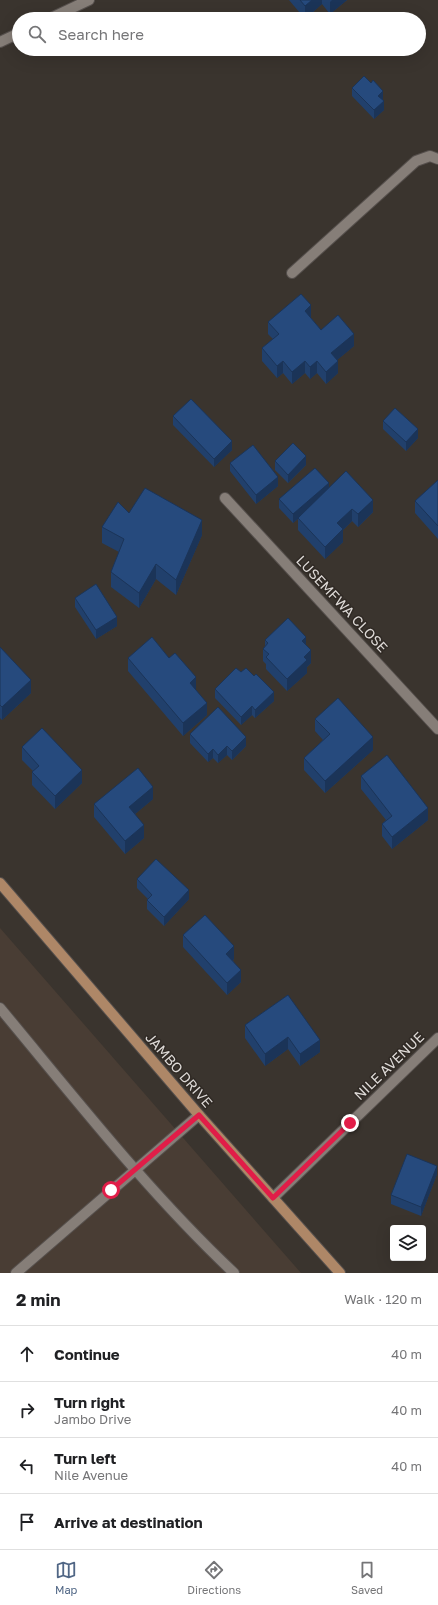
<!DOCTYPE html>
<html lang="en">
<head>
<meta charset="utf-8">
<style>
  :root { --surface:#fff; --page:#f2f2f2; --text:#202124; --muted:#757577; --line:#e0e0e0; --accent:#506685 }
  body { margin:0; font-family:"Golos Text",sans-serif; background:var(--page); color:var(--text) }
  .controls { position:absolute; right:12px; bottom:12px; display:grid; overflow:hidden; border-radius:4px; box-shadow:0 4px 16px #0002 }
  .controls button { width:36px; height:36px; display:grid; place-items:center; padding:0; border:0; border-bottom:1px solid var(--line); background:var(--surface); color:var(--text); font:20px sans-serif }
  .stop { position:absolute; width:12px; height:12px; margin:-9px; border:3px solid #e11d48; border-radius:50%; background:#fff }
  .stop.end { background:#e11d48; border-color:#fff; box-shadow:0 1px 4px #0008 }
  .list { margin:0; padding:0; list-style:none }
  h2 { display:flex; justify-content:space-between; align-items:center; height:52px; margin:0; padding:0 16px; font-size:17px }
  h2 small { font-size:13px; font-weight:400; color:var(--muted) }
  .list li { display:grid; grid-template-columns:26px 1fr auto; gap:12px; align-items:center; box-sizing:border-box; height:56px; padding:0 16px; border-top:1px solid var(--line) }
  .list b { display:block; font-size:15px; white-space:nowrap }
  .list p { margin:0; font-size:13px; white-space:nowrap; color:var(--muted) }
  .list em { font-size:13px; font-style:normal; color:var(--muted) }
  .icon { flex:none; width:22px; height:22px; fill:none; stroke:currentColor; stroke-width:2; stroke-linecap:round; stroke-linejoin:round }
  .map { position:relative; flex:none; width:438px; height:1273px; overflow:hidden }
  .search { position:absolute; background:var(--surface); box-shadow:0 4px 16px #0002; left:12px; right:12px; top:12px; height:44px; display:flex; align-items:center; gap:10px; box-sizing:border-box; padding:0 14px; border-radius:22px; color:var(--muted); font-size:15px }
  .sheet { height:276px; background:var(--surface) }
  nav { display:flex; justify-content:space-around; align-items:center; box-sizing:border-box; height:56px; border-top:1px solid var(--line); background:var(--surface); font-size:11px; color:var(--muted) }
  nav a { display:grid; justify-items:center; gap:2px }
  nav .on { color:var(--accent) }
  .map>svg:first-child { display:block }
  .built { fill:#493d34 }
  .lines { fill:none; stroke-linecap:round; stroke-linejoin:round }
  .minor-casing { stroke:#56504d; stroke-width:12 }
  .major-casing { stroke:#56504d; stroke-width:12 }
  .minor { stroke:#867e78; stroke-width:10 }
  .major { stroke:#ae8767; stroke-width:10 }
  .wall { fill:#21406c }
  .shaded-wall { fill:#1b3458 }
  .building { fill:#264a7d; stroke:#1b3458 }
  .route { stroke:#e11d48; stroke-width:5 }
  .labels { text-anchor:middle; stroke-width:3; stroke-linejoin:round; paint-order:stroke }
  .street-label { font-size:14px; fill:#dedad7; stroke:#302a25 }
</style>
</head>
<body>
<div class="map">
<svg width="438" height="1273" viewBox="0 0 438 1273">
  <rect width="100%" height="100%" fill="#3a342e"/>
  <path class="built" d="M0,928l301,345h-301z"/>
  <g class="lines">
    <g class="minor-casing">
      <path id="minor" d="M49,19l40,-19
        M0,42l19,-9
        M292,273l124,-112 14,-5 8,3
        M225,498l213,231
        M0,1008c75,90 148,184 234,265
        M273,1198l165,-160
        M16,1273l183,-158"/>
    </g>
    <g class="major-casing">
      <path id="major" d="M0,883l199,232 141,158"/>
    </g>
    <use href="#minor" class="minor"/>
    <use href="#major" class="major"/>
  </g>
  <path class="wall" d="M289,0h58l-17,14 -8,-10 -17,15z
    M352,88l31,11v1l1,10 -10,9 -22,-23z
    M311,318l10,12 33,16 -17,14 1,13 -12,11 -9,-11 -7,6 -5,-6 -13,11 -9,-11 -6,5 -15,-17v-13l11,-9 -5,-5v-12z
    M173,416l59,34 -18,17 -41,-42z
    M383,421l35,17 -12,13 -23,-22z
    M275,461l31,4 -18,18 -13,-13z
    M230,463l48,23 -22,18 -26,-33z
    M438,480v59l-23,-26v-12z
    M329,488l44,24 -15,15 -6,-6 -9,9v12l-18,17 -27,-29v-11l-5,4 -14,-15v-9z
    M129,513l73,22 -26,60 -20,-16 -17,29 -28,-21v-15l8,-20 -17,-9v-16z
    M75,598l42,28 -21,13 -21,-32z
    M265,640l41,6 5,17 -4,4v6l-20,18 -21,-22v-5l-3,-3v-12l2,-3z
    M0,647l31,46 -29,27 -2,-2z
    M128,658l68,32 11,25 -24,21 -55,-65z
    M241,672l33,29 -19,17 -3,-3 -11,10 -26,-27v-9z
    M315,719l58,31 -48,43 -21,-23v-12l19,-18 -8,-9z
    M190,734l56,12 -14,14 -5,-5 -9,8 -5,-5 -5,4 -18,-19z
    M22,747l60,36 -27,26 -23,-24v-13l1,-1 -11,-11z
    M361,776l67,44 -36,29 -10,-13v-12l4,-4 -25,-31z
    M153,799l-18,15 9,24 -19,16 -31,-37v-13z
    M137,879l52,20 -25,27 -17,-17v-9l1,-1 -11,-11z
    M183,935l51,24 -1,1 8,22 -14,13 -44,-48z
    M288,995l32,57 -20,14 -12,-17 -23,17 -20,-28v-13z
    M437,1174l-16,42 -30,-12v-9z"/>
  <path class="shaded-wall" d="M312,0h10v4l-17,15v-13z
    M332,0h15l-17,14v-12z
    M383,91v8l-5,5v-8z
    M384,101v9l-10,9v-9z
    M311,305v13l-6,5v-12z
    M354,334v12l-23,19v-12z
    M283,361v12l-6,5v-12z
    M305,361v12l-13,11v-12z
    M317,361v12l-7,6v-12z
    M338,361v12l-12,11v-12z
    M418,429v9l-12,13v-9z
    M232,441v9l-18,17v-8z
    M306,456v9l-18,18v-8z
    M278,477v9l-22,18v-9z
    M329,483v9l-36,31v-9z
    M373,500v12l-15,15v-13z
    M352,509v12l-9,9v12l-18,17v-12l12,-24z
    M202,520v15l-26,60v-15z
    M156,564v15l-17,29v-15z
    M117,617v9l-21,13v-9z
    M306,637v12l-4,-8z
    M311,650v13l-4,4v6l-20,18v-12l17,-22z
    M196,677v13l-6,6v-13z
    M31,680v13l-29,27v-13z
    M274,692v9l-19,17v-8z
    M207,703v12l-24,21v-13z
    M252,706v9l-11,10v-8z
    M246,737v9l-14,14v-9z
    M373,737v13l-48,43v-12z
    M227,746v9l-9,8v-8z
    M213,749v9l-5,4v-8z
    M82,770v13l-27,26v-13z
    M153,787v12l-24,20v-12z
    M428,808v12l-36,29v-12z
    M144,825v13l-19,16v-13z
    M189,890v9l-25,27v-9z
    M234,946v13l-8,7v-12z
    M241,970v12l-14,13v-12z
    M288,1037v12l-23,17v-12z
    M320,1040v12l-20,14v-12z
    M437,1166v8l-16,42v-9z"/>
  <path class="building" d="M300,0h12l-7,6z
    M364,76l7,7 2,-3 10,11 -5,5 6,5 -10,9 -22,-22z
    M301,294l10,11 -6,6 16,19 17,-15 16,19 -23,19 7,8 -12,11 -9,-11 -7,6 -5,-6 -13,11 -9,-11 -6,5 -15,-18 17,-14 -11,-12z
    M191,399l41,42 -18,18 -41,-43z
    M395,408l23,21 -12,13 -23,-21z
    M293,443l13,13 -18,19 -13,-14z
    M253,445l25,32 -22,18 -26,-32z
    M315,468l14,15 -36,31 -14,-15z
    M346,471l27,29 -15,14 -6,-5 -15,14 6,6 -18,18 -27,-29z
    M438,480v46l-23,-25z
    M145,488l57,32 -26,60 -20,-16 -17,29 -28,-21 13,-33 -22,-12 16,-25 11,11z
    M96,584l21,33 -21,13 -21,-32z
    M288,618l18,19 -4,4 9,9 -7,7 3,3 -20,19 -21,-22 3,-3 -6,-5 5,-6 -3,-3z
    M152,637l17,21 6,-5 21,24 -6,6 17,20 -24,20 -55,-65z
    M0,647l31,33 -29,27 -2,-2z
    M236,668l5,4 5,-4 8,8 2,-2 18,18 -19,18 -3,-4 -11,11 -26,-28z
    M338,698l35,39 -48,44 -21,-23 26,-24 -15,-15z
    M218,707l28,30 -14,14 -5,-5 -9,9 -5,-6 -5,5 -18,-20z
    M42,728l40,42 -27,26 -23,-24 7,-6 -17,-19z
    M387,755l41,53 -36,29 -10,-13 10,-8 -31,-40z
    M138,768l15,19 -24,20 15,18 -19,16 -31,-37z
    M156,859l33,31 -25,27 -17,-17 5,-5 -15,-16z
    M205,915l29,31 -8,8 15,16 -14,13 -44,-48z
    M288,995l32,45 -20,14 -12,-17 -23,17 -20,-29z
    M407,1154l30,12 -16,41 -30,-12z"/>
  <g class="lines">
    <path class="route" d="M111,1190l88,-75 74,83 77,-75"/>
  </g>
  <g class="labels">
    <g class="street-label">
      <text transform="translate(342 604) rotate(47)" y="5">LUSEMFWA CLOSE</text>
      <text transform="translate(389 1066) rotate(-44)" y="5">NILE AVENUE</text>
      <text transform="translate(179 1070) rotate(49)" y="5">JAMBO DRIVE</text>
    </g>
  </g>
</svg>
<div class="controls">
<button><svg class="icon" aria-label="layers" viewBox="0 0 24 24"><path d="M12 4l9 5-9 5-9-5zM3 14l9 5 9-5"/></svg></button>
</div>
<div class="stop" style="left:111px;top:1190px"></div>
<div class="stop end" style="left:350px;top:1123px"></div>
<div class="search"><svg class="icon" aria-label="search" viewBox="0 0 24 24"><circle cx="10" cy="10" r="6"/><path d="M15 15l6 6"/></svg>Search here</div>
</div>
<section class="sheet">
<h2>2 min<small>Walk · 120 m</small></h2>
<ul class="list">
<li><svg class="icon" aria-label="ahead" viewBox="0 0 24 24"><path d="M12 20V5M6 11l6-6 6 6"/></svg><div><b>Continue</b></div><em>40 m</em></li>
<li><svg class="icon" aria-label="right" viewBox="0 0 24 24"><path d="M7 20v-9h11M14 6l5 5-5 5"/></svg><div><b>Turn right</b><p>Jambo Drive</p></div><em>40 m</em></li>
<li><svg class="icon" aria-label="left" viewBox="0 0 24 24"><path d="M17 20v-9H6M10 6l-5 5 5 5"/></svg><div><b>Turn left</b><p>Nile Avenue</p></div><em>40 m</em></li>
<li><svg class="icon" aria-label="arrive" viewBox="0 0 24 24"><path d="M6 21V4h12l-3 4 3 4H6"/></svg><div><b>Arrive at destination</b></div></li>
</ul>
</section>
<nav>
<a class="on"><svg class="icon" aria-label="map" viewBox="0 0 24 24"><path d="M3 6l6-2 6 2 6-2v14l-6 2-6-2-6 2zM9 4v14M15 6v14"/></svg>Map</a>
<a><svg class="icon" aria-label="directions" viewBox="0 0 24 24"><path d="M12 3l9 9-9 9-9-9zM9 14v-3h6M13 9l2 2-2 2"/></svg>Directions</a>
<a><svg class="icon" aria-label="saved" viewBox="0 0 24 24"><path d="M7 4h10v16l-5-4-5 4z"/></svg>Saved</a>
</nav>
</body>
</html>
